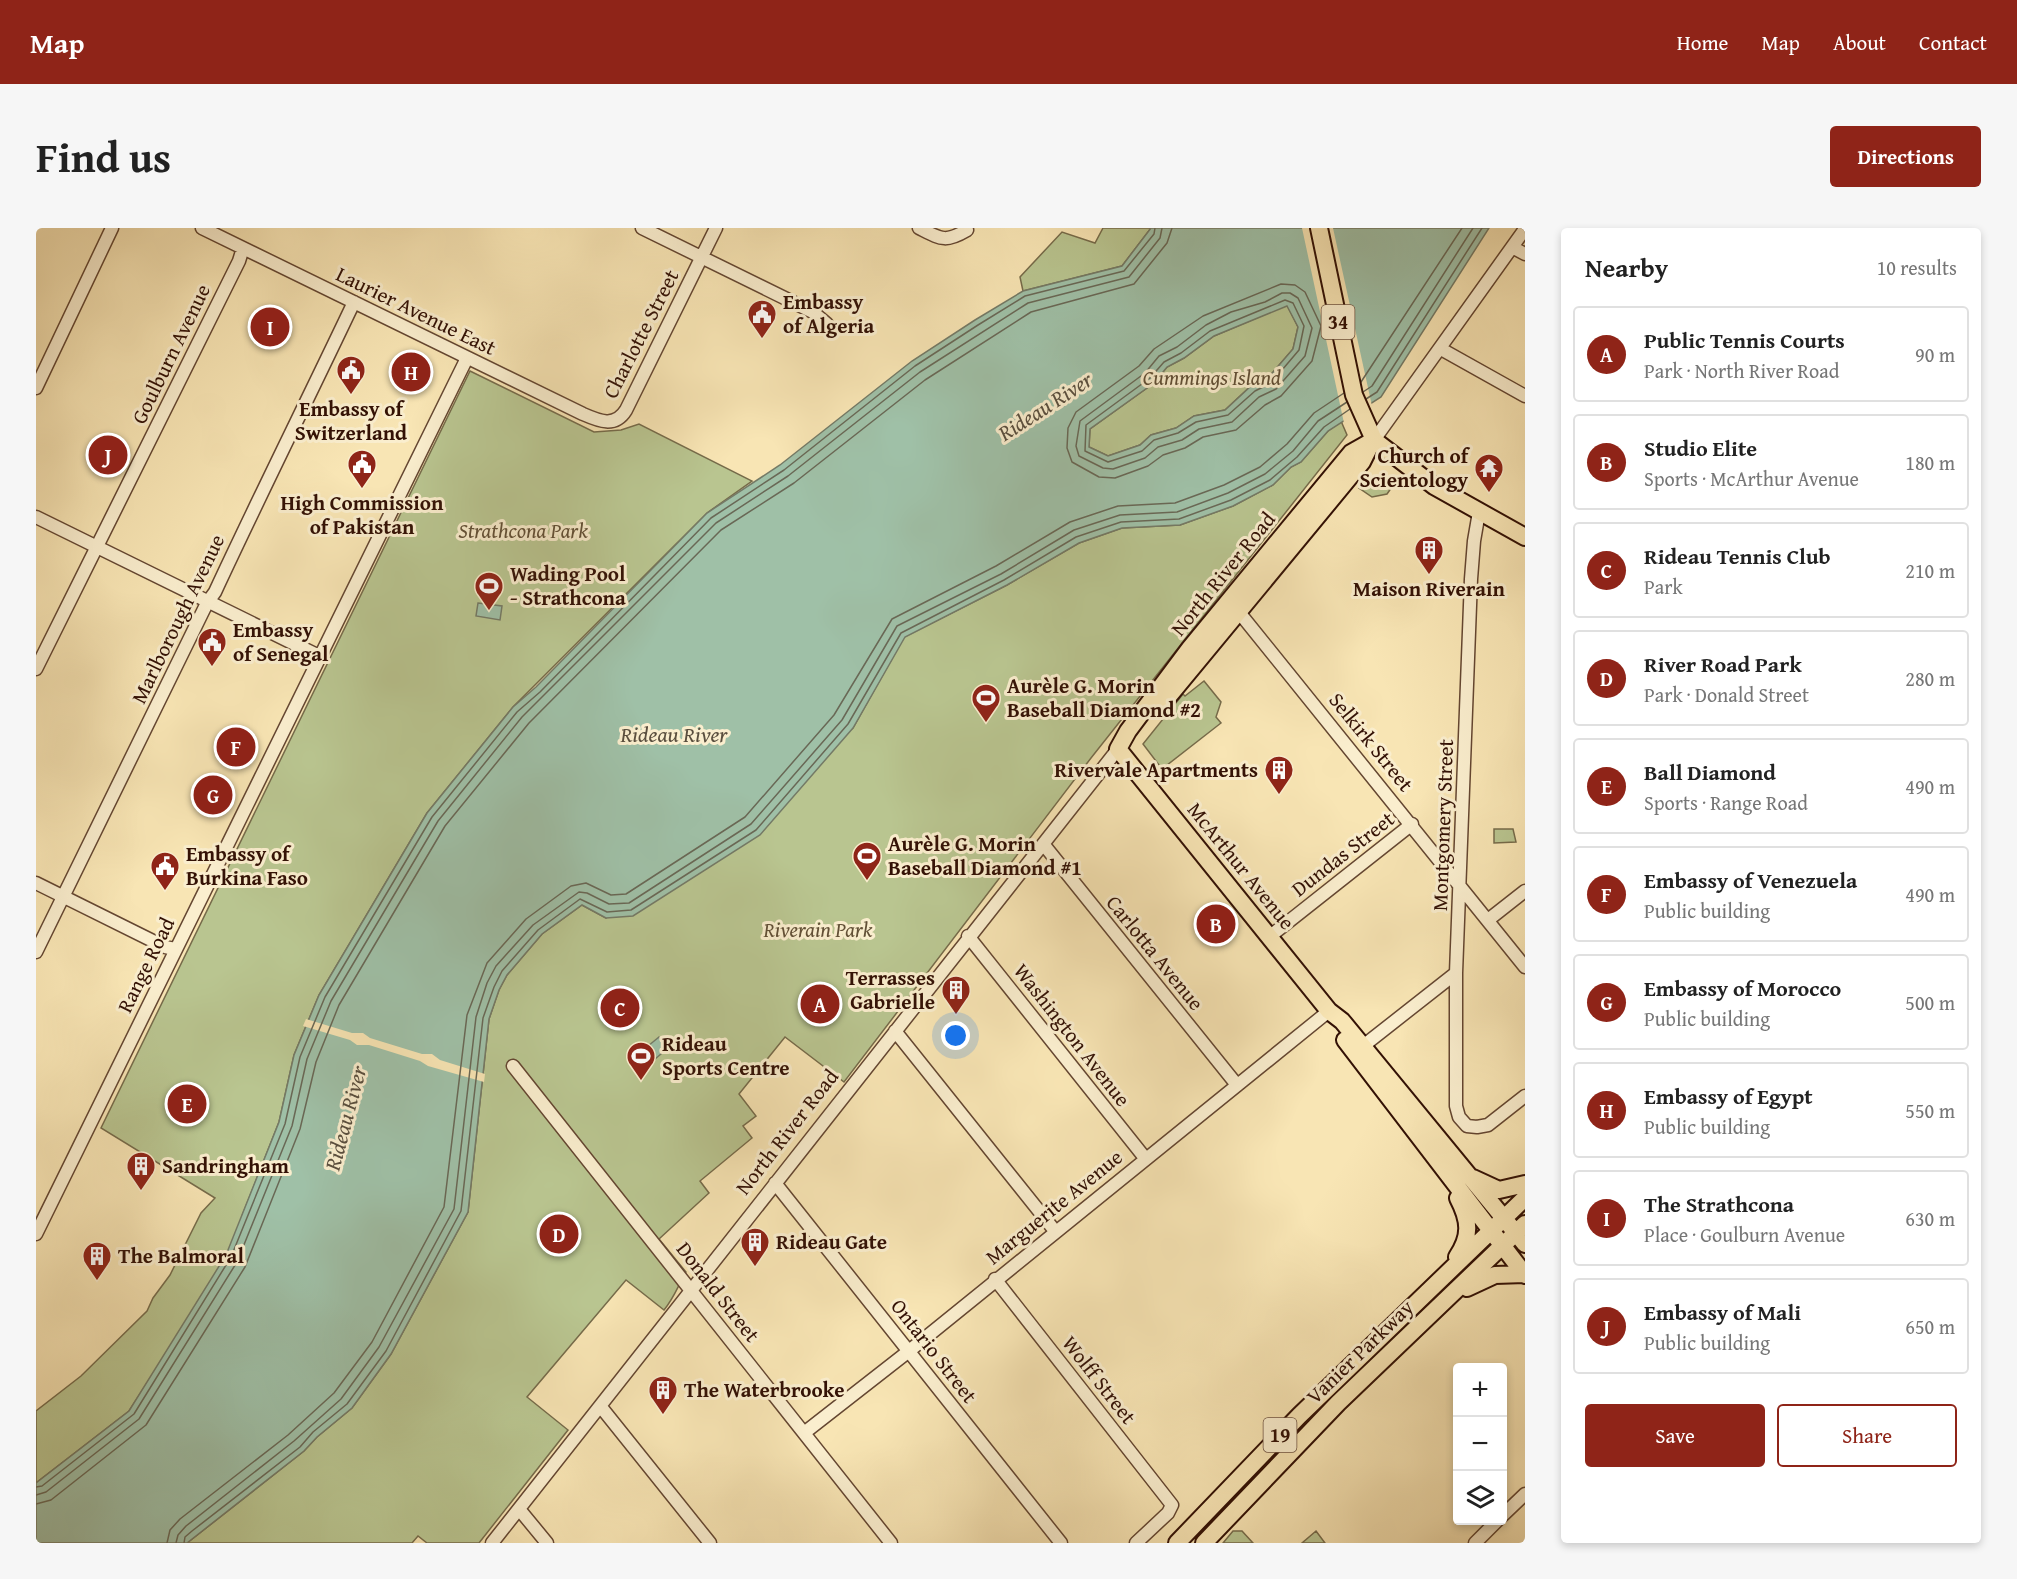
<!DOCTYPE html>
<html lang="en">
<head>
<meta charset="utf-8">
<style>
  :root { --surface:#fff; --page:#f6f6f6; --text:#222; --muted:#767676; --line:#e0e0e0; --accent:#8f2418 }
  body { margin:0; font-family:"Gentium Book Plus",serif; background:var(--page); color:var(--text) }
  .controls { position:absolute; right:18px; bottom:18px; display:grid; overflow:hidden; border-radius:6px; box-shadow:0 3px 9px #0003 }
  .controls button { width:54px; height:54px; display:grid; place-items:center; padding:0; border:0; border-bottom:2px solid var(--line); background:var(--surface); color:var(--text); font:30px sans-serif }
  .you { position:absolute; left:920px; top:808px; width:21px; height:21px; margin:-15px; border:4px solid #fff; border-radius:50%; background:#1a73e8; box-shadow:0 0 0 9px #1a73e833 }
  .badge { display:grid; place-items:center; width:39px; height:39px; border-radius:50%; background:var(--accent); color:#fff; font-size:20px; font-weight:700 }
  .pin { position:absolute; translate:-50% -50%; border:3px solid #fff; box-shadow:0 2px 6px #0006 }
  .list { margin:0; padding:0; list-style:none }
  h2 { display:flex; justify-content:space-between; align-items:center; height:78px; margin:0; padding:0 24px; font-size:26px }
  h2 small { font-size:20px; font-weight:400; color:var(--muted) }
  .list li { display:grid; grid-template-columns:39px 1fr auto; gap:18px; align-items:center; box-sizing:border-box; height:96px; margin:0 12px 12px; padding:0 12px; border:2px solid var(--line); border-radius:6px }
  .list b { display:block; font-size:22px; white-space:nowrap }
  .list p { margin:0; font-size:20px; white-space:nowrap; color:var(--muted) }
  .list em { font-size:20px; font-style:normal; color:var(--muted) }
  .actions { display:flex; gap:12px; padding:18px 24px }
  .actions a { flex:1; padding:14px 0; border:2px solid var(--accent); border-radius:6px; text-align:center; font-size:21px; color:var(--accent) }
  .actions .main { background:var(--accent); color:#fff }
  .icon { flex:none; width:33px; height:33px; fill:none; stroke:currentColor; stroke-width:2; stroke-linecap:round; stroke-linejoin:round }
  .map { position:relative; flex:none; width:1489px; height:1315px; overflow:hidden; border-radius:6px }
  header { display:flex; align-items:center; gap:36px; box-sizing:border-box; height:84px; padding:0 30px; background:var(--accent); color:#fff }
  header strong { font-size:28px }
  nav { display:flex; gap:33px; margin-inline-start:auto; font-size:21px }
  .intro { display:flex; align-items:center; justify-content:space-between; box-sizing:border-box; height:144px; padding:0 36px }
  h1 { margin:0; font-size:42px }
  .button { padding:15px 27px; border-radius:6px; background:var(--accent); color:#fff; font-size:21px; font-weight:700 }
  main { display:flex; gap:36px; padding:0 36px }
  aside { flex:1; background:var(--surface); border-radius:6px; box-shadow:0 3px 9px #0003 }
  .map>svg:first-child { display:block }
  .green { fill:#b9c590; stroke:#766b4a; stroke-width:1.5 }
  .water { fill:#9fc0a7; stroke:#747a66; stroke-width:1.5; fill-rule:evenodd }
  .pier { fill:#f8e5b4 }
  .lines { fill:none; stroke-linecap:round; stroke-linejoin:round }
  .shore { stroke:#696856; stroke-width:1.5 }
  .minor-casing { stroke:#644631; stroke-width:15 }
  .major-casing { stroke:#331105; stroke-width:20 }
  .minor { stroke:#faeece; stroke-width:12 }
  .major { stroke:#f8e5b4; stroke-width:16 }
  .labels { text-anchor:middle; stroke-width:6; stroke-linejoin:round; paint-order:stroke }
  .shield { fill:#faeece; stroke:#6f5341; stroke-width:1.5 }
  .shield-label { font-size:20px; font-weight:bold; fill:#331105 }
  .poi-label { font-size:21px; font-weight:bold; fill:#331105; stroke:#faeece; text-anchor:start }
  .street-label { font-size:21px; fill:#331105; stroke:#faeece }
  .park-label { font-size:21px; font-style:italic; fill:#625036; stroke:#faeece }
  .water-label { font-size:22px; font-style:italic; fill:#594e3e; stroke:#faeece }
</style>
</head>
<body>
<header>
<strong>Map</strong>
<nav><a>Home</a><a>Map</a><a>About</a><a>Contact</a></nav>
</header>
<div class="intro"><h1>Find us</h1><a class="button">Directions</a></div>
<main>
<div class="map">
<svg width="1489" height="1315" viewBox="0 0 1489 1315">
  <rect width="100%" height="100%" fill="#f8e5b4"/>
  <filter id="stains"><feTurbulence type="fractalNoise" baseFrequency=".00333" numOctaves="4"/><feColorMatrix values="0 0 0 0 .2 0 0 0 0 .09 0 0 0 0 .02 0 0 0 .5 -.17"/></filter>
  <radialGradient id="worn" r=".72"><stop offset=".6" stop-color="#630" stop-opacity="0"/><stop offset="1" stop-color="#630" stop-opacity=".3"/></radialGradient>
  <path class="green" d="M1067,0h48l-29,38 -99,25 -3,-14 42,-45 33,11z
    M1251,77l11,22 -5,22 -26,30 -16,7 -26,24 -31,6 -18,12 -25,7 -11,10 -32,11 -19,-9 1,-18 64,-46 13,-16 17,-9 30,-22z
    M434,143l124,61 27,-2 18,-6 113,57 -45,32 -194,194 -86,106 -108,182 -25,60 -15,67 -37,94 -2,13 -30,57 -81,125 -93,72v-72l45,-35 66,-65 6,-13 17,-23 31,-62 14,-15 -114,-70z
    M1305,193l6,14 -256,323 -247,324 -59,-45 -46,57 17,22 -13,10 9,12 -52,43 9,12 -50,46 27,33c-8,14 -12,26 -22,38l-38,-30 -99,117 41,33 -89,113h-52l-9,-7 -6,7h-225l117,-92 13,-14 35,-29 39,-54 77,-142 21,-193 10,-29 8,-15 35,-41 40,-29 24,13 247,-190 51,-91 103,-52 72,-42 43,-15 58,-3 53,-19 40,-21 18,-18 10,-5 27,-31z
    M1343,248l15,8 -7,10 -15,3 -13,-9 9,-10z
    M1168,453l17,21 -5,15 5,6 -59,46 -19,-25 40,-50 2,2z
    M1458,601h19l3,13 -22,1z
    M1197,1303h9l11,12h-30z
    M1280,1303l9,12h-23z"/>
  <path class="water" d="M1115,0h338l-108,169 -53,34 -27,31 -10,5 -18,18 -40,21 -53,19 -58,3 -43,15 -72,42 -102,52 -52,91 -93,107 -127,81 -27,2 -24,-13 -40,29 -35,41 -8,15 -10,29 -21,193 -77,142 -39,54 -35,29 -13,14 -117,92h-151v-60l93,-72 97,-156 53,-133 15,-67 25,-60 108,-182 86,-106 23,-20 171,-174 73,-48 132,-104 63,-41 48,-29 99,-25zM1251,78l11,21 -5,22 -26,30 -16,7 -26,24 -31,6 -18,12 -25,7 -11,10 -32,11 -19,-9 1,-18 64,-46 13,-16 17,-9 30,-22z
    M442,375l24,3 -2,14 -24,-4z
    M623,809l9,11 -27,23 -10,-11z"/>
  <path class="pier" d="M1266,0h31l39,178 -28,17z
    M270,791l46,14h11l7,5 52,16h10l8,6 45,14 -1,8 -56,-16 -8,-5 -51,-16h-12l-7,-5 -47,-14z"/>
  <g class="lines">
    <path class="shore" d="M1245,56l14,1 10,7 16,34 -9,35 -31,35 -16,9 -29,25 -33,7 -18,11 -22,7 -15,11 -33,12 -16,-1 -27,-15 -5,-14 1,-20 8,-16 63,-46 15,-17 49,-33z
      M1246,65h8l8,5 14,30 -7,28 -29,33 -17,8 -27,25 -33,7 -17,11 -24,7 -13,11 -32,11 -10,-1 -24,-12 -3,-10 4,-25 65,-48 14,-17 18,-9 29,-22 25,-13 34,-10z
      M1249,72l8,3 11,23 -5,24 -28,33 -16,8 -27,24 -32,7 -18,11 -24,7 -12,11 -34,11 -23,-11 1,-26 64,-47 14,-16 17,-9 29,-22z
      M1325,154l101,-154
      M1327,164l9,-6 101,-158
      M1330,171l11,-7 105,-164
      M0,1259l6,-1 92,-72 97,-157 54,-133 15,-67 25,-60 107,-180 85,-105 23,-20 171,-174 73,-48 131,-104 63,-41 47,-29 99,-25 30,-37 1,-6
      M0,1267l10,-3 93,-73 98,-157 55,-136 15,-67 24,-58 107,-180 84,-104 194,-194 72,-47 132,-104 108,-69 101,-26 31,-39 2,-10
      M0,1276l15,-4 95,-75 99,-158 55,-138 16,-67 23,-57 106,-179 84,-103 192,-193 73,-47 131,-103 106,-68 103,-28 33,-41 5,-15
      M131,1315l3,-13 10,-11 108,-84 46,-42 38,-51 72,-135 23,-192 20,-52 39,-44 45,-33 15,-3 25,12 15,-1 119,-77 89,-102 58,-96 104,-53 74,-44 48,-16 57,-3 49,-18 36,-18 27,-23 27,-31 30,-20
      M140,1315l2,-8 8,-9 108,-85 47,-42 38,-52 75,-138 22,-192 11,-34 9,-17 37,-41 46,-33 8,1 22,11 20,-1 122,-79 91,-104 55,-94 104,-52 73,-44 46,-15 57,-3 51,-19 37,-19 28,-23 25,-30 29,-19
      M148,1315l1,-6 7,-6 108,-84 13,-15 34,-28 39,-53 75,-140 22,-193 11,-31 8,-16 36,-41 42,-31 27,13 24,-2 125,-80 92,-106 53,-91 103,-53 72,-43 45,-15 58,-3 52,-19 39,-20 27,-23 27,-30 26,-18"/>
    <g class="minor-casing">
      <path id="minor" d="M166,0l381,186c16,7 32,14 43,-4l90,-182
        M606,0l171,84 14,12
        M883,0c22,11 26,15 48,2
        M1476,19l13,7
        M1405,121l84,47
        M0,160l76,-160
        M1338,212l151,-211
        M1443,284l-5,29 -3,38 -15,394v133l3,11 8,9 10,1 11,-2 37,-29
        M0,289l283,139
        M1198,378l291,361
        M0,441l203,-408 4,-13
        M1008,617l193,240
        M0,655l129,64 10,2
        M1452,692l37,-29
        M932,708l177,222
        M1233,709l143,-113
        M0,724l171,-349 8,-11c45,-97 93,-193 139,-290
        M859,803l160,200
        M1322,822l98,-77
        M477,838l378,477
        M739,955l286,360
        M0,1006l431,-876
        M959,1051l177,226 -4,8 -32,30
        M565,1179l109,136
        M768,1205l105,-82 420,-340
        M483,1281l28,34
        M1466,1288l23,-22
        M456,1315l626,-794
        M1439,1315l23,-23"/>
    </g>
    <g class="major-casing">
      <path id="major" d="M1283,0l35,167 20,45 60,46 91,51
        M1123,480l203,-246 11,-22
        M1082,521l211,262 13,10 183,223
        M1082,521l10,-18 62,-83 161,-195 23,-13
        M1309,812l180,235
        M1437,950l26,12 26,-6
        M1421,1029c14,-21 13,-36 1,-59
        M1431,1060l28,-13 30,-1
        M1141,1315l122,-127 226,-218
        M1168,1315l134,-140 187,-179"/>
    </g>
    <use href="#minor" class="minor"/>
    <use href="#major" class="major"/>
  </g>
  <defs>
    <g id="civic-pin" transform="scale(1.5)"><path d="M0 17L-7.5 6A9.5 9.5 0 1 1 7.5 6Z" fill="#8f2418" stroke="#faeece"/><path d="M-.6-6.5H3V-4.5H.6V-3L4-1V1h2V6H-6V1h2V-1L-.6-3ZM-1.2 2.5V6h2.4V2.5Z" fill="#fff"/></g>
    <g id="temple-pin" transform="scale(1.5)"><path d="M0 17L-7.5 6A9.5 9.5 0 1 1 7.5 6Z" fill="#8f2418" stroke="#faeece"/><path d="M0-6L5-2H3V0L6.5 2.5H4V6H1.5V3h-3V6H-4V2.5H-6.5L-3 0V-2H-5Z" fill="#fff"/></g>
    <g id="building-pin" transform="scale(1.5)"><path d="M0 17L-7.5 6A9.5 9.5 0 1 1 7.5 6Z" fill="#8f2418" stroke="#faeece"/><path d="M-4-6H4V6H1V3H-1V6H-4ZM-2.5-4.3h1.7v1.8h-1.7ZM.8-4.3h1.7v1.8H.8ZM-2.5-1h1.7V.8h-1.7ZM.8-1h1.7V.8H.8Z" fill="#fff"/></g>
    <g id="stadium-pin" transform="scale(1.5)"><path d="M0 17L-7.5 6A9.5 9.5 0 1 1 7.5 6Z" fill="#8f2418" stroke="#faeece"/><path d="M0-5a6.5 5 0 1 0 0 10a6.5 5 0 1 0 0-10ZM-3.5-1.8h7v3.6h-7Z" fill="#fff"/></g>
  </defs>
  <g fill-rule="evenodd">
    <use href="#civic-pin" x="726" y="86"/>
    <use href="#civic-pin" x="315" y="142"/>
    <use href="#civic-pin" x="326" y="236"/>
    <use href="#temple-pin" x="1453" y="240"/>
    <use href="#building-pin" x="1393" y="322"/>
    <use href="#stadium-pin" x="453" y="358"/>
    <use href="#civic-pin" x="176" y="414"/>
    <use href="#stadium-pin" x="950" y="470"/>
    <use href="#building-pin" x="1243" y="542"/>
    <use href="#stadium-pin" x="831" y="628"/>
    <use href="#civic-pin" x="129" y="638"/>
    <use href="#building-pin" x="920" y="762"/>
    <use href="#stadium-pin" x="605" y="828"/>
    <use href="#building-pin" x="105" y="938"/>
    <use href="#building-pin" x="719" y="1014"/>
    <use href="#building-pin" x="61" y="1028"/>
    <use href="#building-pin" x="627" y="1162"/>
  </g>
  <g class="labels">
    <g class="shield">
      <rect x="1285.5" y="77" width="33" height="34" rx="4.5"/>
      <rect x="1227.5" y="1190" width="33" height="34" rx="4.5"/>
    </g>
    <g class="shield-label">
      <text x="1302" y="101">34</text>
      <text x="1244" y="1214">19</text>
    </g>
    <g class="poi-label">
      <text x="747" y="81">Embassy<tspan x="747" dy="24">of Algeria</tspan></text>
      <text x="315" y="188" text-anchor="middle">Embassy of<tspan x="315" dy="24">Switzerland</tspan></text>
      <text x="1432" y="235" text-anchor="end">Church of<tspan x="1432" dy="24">Scientology</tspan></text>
      <text x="326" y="282" text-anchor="middle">High Commission<tspan x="326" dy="24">of Pakistan</tspan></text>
      <text x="474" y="353">Wading Pool<tspan x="474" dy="24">- Strathcona</tspan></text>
      <text x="1393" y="368" text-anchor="middle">Maison Riverain</text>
      <text x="197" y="409">Embassy<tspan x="197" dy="24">of Senegal</tspan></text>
      <text x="971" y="465">Aurèle G. Morin<tspan x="971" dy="24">Baseball Diamond #2</tspan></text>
      <text x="1222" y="549" text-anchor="end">Rivervale Apartments</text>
      <text x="852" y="623">Aurèle G. Morin<tspan x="852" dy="24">Baseball Diamond #1</tspan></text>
      <text x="150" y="633">Embassy of<tspan x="150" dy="24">Burkina Faso</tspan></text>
      <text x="899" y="757" text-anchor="end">Terrasses<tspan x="899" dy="24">Gabrielle</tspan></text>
      <text x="626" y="823">Rideau<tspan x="626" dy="24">Sports Centre</tspan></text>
      <text x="126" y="945">Sandringham</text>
      <text x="740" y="1021">Rideau Gate</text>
      <text x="82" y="1035">The Balmoral</text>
      <text x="648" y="1169">The Waterbrooke</text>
    </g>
    <g class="street-label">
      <text transform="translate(380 83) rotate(26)" y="7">Laurier Avenue East</text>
      <text transform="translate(605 106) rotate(-63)" y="7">Charlotte Street</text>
      <text transform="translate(135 126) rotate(-64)" y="7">Goulburn Avenue</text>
      <text transform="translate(1187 346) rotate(-51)" y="7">North River Road</text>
      <text transform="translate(142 391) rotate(-64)" y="7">Marlborough Avenue</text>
      <text transform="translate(1335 514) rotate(51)" y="7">Selkirk Street</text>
      <text transform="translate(1407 597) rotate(-88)" y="7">Montgomery Street</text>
      <text transform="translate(1307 626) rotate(-38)" y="7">Dundas Street</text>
      <text transform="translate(1205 638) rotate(51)" y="7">McArthur Avenue</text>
      <text transform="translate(1119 725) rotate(51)" y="7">Carlotta Avenue</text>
      <text transform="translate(110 737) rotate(-64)" y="7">Range Road</text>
      <text transform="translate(1036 807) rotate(52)" y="7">Washington Avenue</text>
      <text transform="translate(751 904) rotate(-52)" y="7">North River Road</text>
      <text transform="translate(1018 979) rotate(-39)" y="7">Marguerite Avenue</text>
      <text transform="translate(682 1064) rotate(52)" y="7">Donald Street</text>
      <text transform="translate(898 1123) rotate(52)" y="7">Ontario Street</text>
      <text transform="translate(1324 1124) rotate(-44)" y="7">Vanier Parkway</text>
      <text transform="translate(1063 1152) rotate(52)" y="7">Wolff Street</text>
    </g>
    <g class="park-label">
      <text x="1176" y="157">Cummings Island</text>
      <text x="487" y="310">Strathcona Park</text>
      <text x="782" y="709">Riverain Park</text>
    </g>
    <g class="water-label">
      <text transform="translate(1009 178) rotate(-33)" y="8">Rideau River</text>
      <text x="638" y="514">Rideau River</text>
      <text transform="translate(309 890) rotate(-75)" y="8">Rideau River</text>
    </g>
  </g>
  <rect width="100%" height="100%" filter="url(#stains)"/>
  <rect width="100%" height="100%" fill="url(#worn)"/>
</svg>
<div class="controls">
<button>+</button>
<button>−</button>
<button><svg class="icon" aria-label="layers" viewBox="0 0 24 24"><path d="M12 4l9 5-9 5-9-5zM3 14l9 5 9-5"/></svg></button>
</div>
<div class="you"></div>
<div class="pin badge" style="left:784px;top:776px">A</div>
<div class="pin badge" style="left:1180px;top:696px">B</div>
<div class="pin badge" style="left:584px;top:780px">C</div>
<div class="pin badge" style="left:523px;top:1006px">D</div>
<div class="pin badge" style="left:151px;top:876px">E</div>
<div class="pin badge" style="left:200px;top:519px">F</div>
<div class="pin badge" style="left:177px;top:567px">G</div>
<div class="pin badge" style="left:375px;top:144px">H</div>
<div class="pin badge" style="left:234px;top:99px">I</div>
<div class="pin badge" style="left:72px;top:227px">J</div>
</div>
<aside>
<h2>Nearby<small>10 results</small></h2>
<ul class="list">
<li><span class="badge">A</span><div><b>Public Tennis Courts</b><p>Park · North River Road</p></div><em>90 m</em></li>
<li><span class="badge">B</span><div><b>Studio Elite</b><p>Sports · McArthur Avenue</p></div><em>180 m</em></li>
<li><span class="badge">C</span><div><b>Rideau Tennis Club</b><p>Park</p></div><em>210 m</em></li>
<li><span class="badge">D</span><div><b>River Road Park</b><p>Park · Donald Street</p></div><em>280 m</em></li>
<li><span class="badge">E</span><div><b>Ball Diamond</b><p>Sports · Range Road</p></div><em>490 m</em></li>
<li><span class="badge">F</span><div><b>Embassy of Venezuela</b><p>Public building</p></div><em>490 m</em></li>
<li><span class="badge">G</span><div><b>Embassy of Morocco</b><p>Public building</p></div><em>500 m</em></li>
<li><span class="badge">H</span><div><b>Embassy of Egypt</b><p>Public building</p></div><em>550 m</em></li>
<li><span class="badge">I</span><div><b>The Strathcona</b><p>Place · Goulburn Avenue</p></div><em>630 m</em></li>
<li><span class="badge">J</span><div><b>Embassy of Mali</b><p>Public building</p></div><em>650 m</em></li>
</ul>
<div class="actions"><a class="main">Save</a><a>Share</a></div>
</aside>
</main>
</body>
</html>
